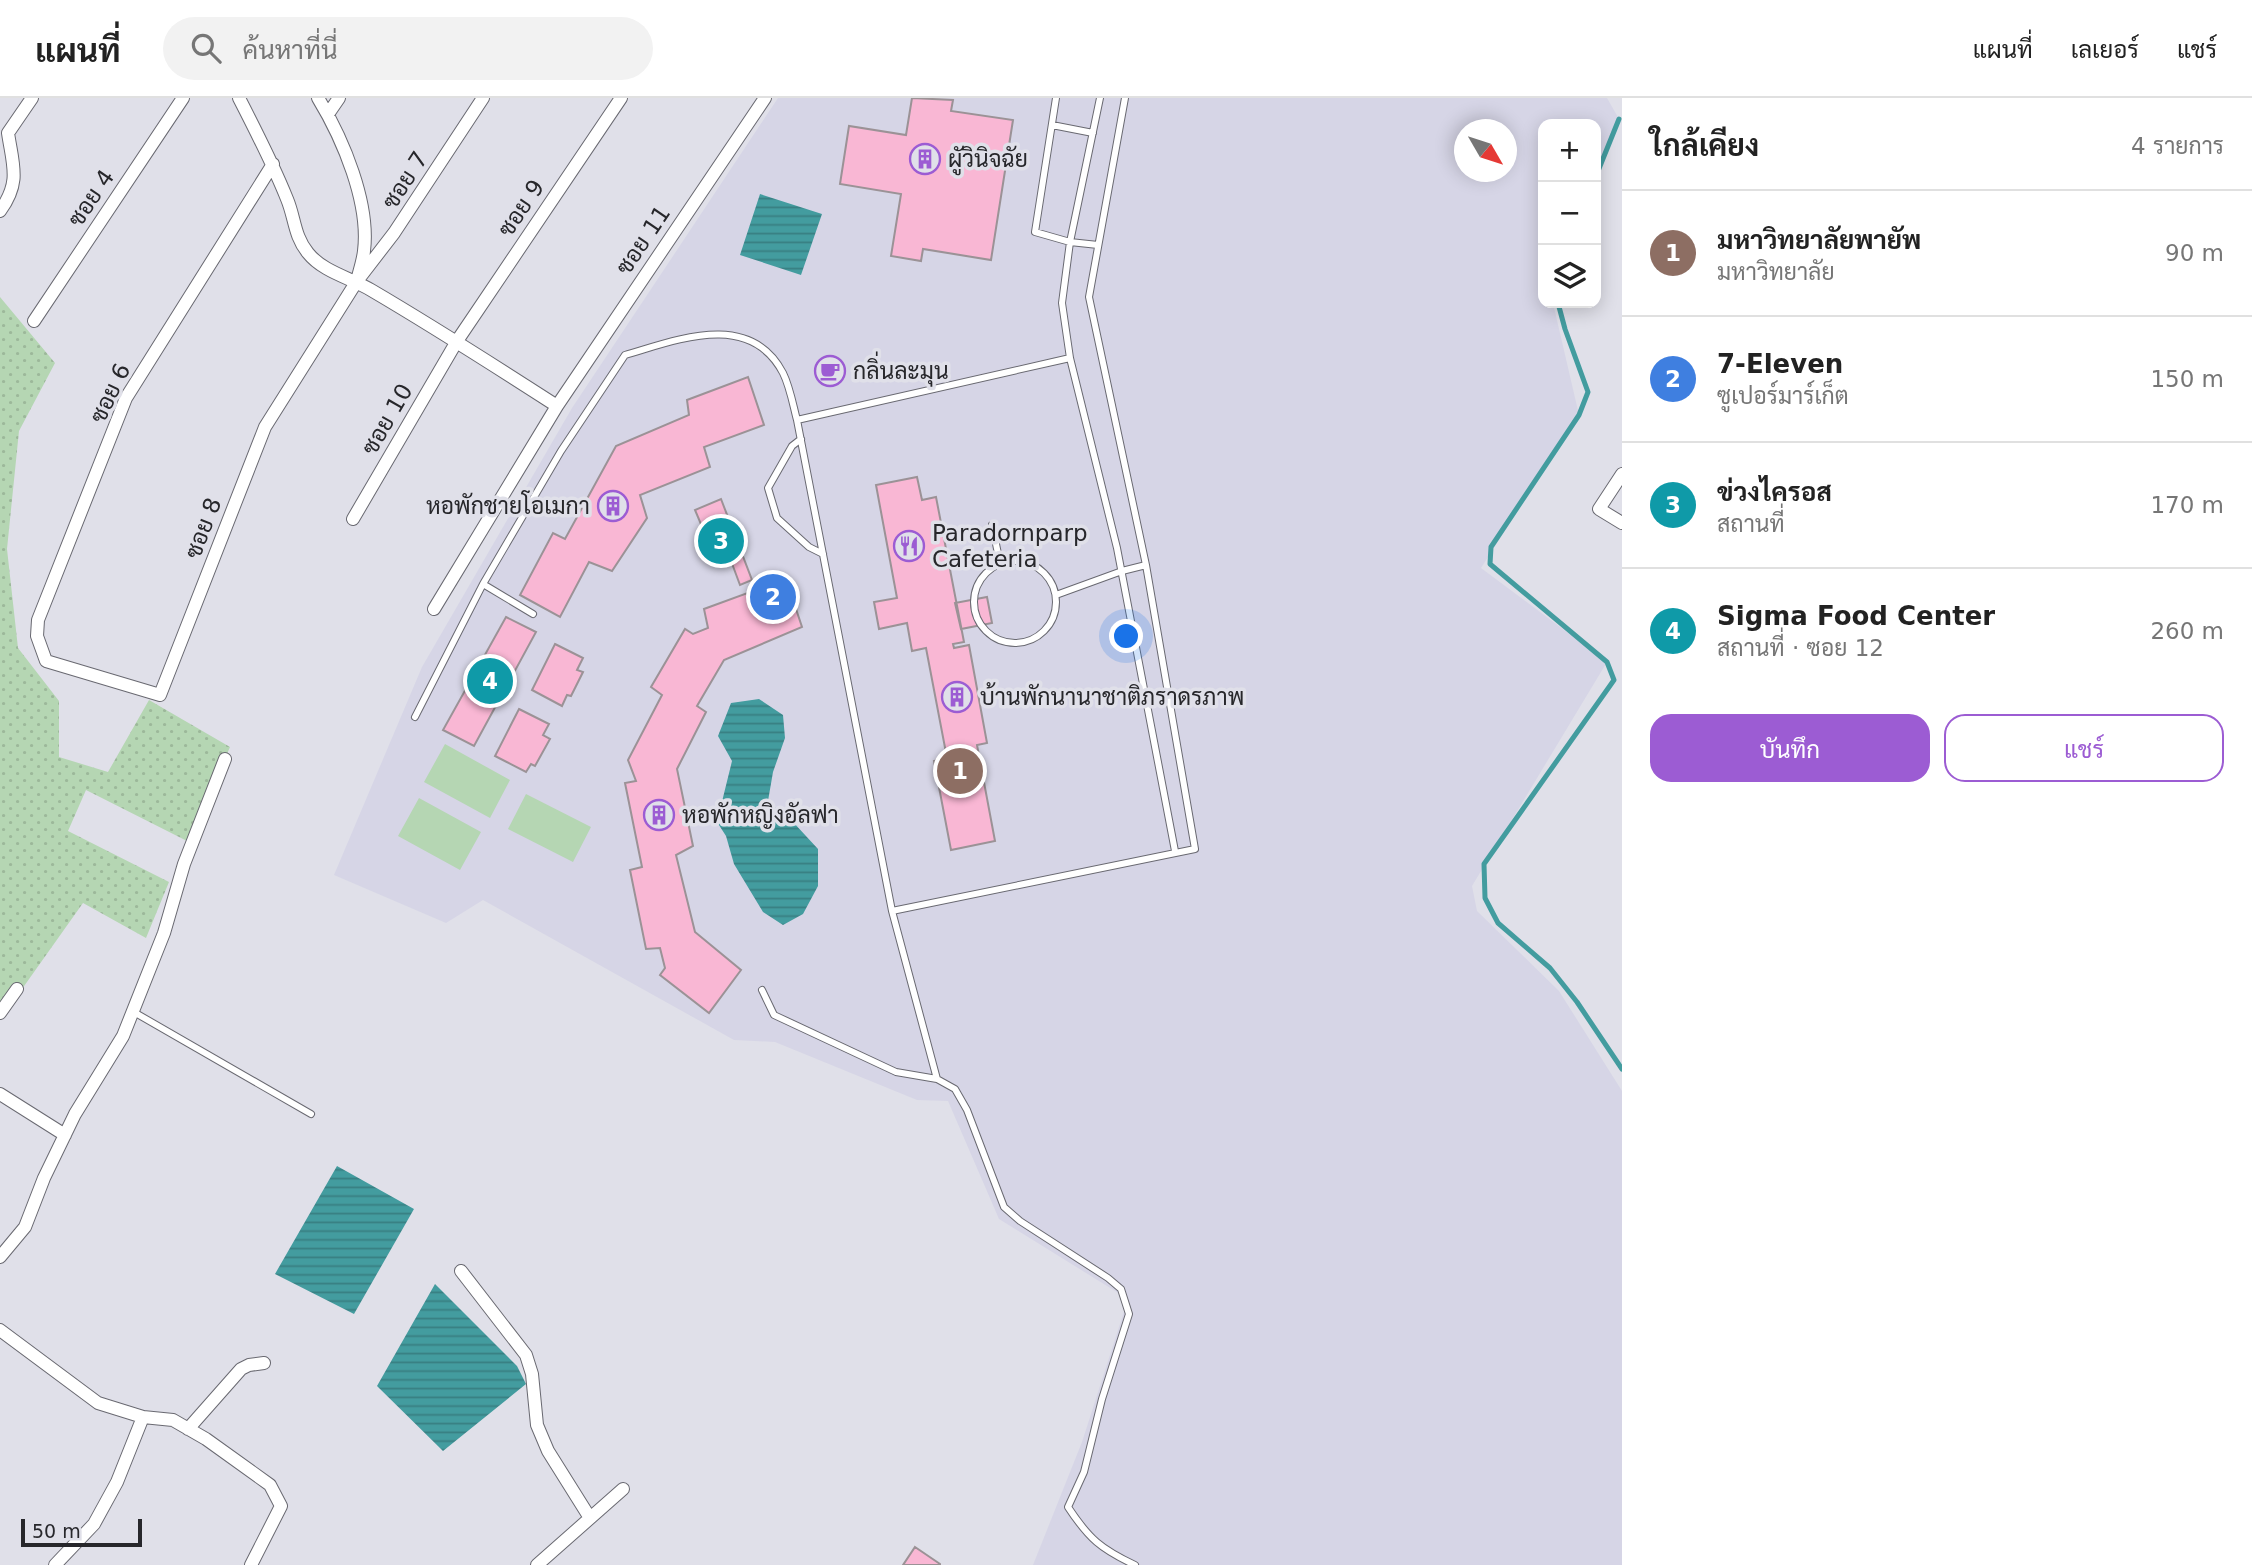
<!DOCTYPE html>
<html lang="th">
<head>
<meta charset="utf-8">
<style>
  :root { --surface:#fff; --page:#f2f2f2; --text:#222; --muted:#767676; --line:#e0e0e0; --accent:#9c5cd3 }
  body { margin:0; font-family:"DejaVu Sans",Sarabun,sans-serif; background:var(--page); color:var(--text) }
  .controls { position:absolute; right:21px; top:21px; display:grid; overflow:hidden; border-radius:14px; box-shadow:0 4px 18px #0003 }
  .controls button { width:63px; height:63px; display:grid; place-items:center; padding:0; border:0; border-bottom:2px solid var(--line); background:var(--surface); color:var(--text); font:35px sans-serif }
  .compass { position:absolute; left:1454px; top:21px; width:63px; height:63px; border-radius:50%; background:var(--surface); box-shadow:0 4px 18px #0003; rotate:129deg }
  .scale { position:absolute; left:21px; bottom:18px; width:121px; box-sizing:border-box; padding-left:7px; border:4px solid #27272b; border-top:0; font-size:19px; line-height:24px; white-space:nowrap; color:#27272b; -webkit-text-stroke:5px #e0e0e9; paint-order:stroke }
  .you { position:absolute; left:1127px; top:539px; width:24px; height:24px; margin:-18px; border:5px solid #fff; border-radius:50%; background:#1a73e8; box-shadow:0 0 0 10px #1a73e833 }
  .badge { display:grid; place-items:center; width:46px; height:46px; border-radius:50%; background:var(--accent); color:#fff; font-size:23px; font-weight:700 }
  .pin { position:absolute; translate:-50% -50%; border:4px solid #fff; box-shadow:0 2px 7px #0006 }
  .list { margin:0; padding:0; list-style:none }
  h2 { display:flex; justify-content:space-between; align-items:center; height:91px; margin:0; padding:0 28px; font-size:30px }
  h2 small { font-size:23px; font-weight:400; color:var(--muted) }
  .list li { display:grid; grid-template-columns:46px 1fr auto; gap:21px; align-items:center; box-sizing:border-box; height:126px; padding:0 28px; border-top:2px solid var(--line) }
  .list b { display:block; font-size:26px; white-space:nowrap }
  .list p { margin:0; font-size:23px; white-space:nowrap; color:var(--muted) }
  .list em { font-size:23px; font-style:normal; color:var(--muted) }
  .actions { display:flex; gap:14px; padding:21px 28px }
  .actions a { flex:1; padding:16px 0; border:2px solid var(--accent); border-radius:21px; text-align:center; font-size:24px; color:var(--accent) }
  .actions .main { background:var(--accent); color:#fff }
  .icon { flex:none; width:38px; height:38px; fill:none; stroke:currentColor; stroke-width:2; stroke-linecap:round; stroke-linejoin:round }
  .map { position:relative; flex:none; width:1622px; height:1467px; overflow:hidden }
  header { display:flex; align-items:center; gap:42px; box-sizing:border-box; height:98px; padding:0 35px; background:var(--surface); border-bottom:2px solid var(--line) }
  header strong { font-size:33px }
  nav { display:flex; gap:38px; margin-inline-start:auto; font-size:24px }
  .search { width:490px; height:63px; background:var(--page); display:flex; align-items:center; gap:18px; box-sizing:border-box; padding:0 24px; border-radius:38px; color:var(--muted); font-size:26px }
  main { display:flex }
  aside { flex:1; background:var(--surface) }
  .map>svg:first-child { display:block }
  .built { fill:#d6d5e6; fill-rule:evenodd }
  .grass { fill:url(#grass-dots) }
  .park { fill:#b5d6b3 }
  .water { fill:url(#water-rules) }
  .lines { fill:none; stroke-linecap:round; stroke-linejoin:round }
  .stream { stroke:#439c9f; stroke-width:5 }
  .building { fill:#f9b7d4; stroke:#9b9296; stroke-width:2 }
  .service-casing { stroke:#696971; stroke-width:8 }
  .minor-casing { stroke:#696971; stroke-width:14 }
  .service { stroke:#fff; stroke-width:6 }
  .minor { stroke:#fff; stroke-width:12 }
  .labels { text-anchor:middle; stroke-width:7; stroke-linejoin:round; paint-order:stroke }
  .poi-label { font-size:23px; fill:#27272b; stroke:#e0e0e9; text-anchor:start }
  .street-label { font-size:23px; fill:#27272b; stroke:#e0e0e9 }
</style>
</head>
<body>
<header>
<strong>แผนที่</strong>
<div class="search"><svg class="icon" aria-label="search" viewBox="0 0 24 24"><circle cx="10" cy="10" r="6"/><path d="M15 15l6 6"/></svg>ค้นหาที่นี่</div>
<nav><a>แผนที่</a><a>เลเยอร์</a><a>แชร์</a></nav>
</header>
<main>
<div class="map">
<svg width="1622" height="1467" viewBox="0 0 1622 1467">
  <defs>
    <pattern id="grass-dots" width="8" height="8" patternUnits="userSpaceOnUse" patternTransform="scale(1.75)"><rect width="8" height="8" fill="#b5d6b3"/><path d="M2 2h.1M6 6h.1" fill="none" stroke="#9cb89a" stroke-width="1.8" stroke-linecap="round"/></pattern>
    <pattern id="water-rules" width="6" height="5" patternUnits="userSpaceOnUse" patternTransform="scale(1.75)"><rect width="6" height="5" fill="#439c9f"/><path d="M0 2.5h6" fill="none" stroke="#387f82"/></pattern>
  </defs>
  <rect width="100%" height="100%" fill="#e0e0e9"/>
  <path class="built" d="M778,0h829l12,21 -23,56v-51h-53v179h10l26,112 -98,153 126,94 -135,224 5,25 82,80 63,100v474h-589l49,-123 46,-143 -129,-80 -51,-118 -31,-1 -142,-58 -41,-2 -251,-140 -37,23 -112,-48 88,-208 150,-259zM1464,32h42v42h-42z"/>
  <path class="grass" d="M0,199l55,66 -36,68 -12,118 11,99 41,53v56l49,15 41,-72 81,47 -41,95 -103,-52 -18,41 101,51 -23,56 -63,-35 -83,117z"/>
  <path class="park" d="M445,646l65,36 -20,38 -66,-36z
    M526,696l65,33 -18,35 -65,-33z
    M419,700l62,34 -21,38 -62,-34z"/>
  <path class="water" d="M760,96l62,20 -21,61 -61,-20z
    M759,601l24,16 2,23 -12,34 -5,29 25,21 25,27v37l-15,28 -20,11 -20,-13 -29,-48 -8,-28 -9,-14 15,-61 -14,-25 13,-33z
    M337,1068l77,43 -60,105 -79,-40z
    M435,1186l82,82 9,18 -83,67 -66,-65z"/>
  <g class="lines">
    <path class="stream" d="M1596,78l23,-57
      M1558,205l7,26 23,63 -9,23 -88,132 -1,17 117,98 7,18 -130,184 1,34 13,25 52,45 27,34 45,67"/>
  </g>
  <path class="building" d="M912,0l41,2 -2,11 62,9 -22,140 -68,-11 -2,12 -30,-5 10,-62 -61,-10 9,-58 57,9z
    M748,279l16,48 -60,22 6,20 -70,28 7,23 -35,53 -23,-9 -29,55 -40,-22 33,-62 12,6 51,-93 73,-31 -2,-15z
    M917,379l5,23 14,-3 28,145 -11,2 1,4 15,-3 18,98 -10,2 18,96 -44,9 -17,-89 13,-3 -21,-110 -14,3 -5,-28 -28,6 -5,-27 23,-4 -21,-113z
    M721,401l31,81 -12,5 -16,-43 -13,6 -16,-38z
    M786,481l16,48 -78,33 -27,46 9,6 -29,57 16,77 -17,9 19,77 46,38 -32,43 -49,-38 5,-7 -5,-20 -14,1 -16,-79 12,-3 -17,-84 11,-2 -8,-21 34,-65 -11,-8 34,-58 8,5 15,-6 -4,-19z
    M987,499l5,26 -31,6 -6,-26z
    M506,519l30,15 -62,114 -31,-16z
    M555,546l28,14 -6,12 6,2 -12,24 -4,-1 -5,11 -30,-16z
    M519,611l30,15 -6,11 7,4 -15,27 -4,-2 -5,8 -31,-16z
    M915,1449l25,17v1h-37z"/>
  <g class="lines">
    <g class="service-casing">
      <path id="service" d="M1056,0l-21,134 35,10 28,3
        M1100,0l-30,144 -8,61 8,55 47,190 58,303
        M1052,27l41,8
        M797,322l273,-62
        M801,341l-9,7 -24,42 9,30 32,29 14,7
        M992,427l8,38
        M974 504a41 41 0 1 1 82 0a41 41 0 1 1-82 0Z
        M483,486l50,30
        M1056,497l66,-24 24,-6
        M415,619l68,-133 78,-133 64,-96c52,-15 125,-45 158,18 7,14 10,32 14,47l95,491 45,168
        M892,813l303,-62 -49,-284 -57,-268 36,-199
        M762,892l12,25 122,57 41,7 18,10 12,21 37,97 16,14 88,57 13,11 8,25 -27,85 -18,73 -16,35c21,32 33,42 67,58
        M132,913l179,103"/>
    </g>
    <g class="minor-casing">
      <path id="minor" d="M239,0c17,33 34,66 48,101 8,19 7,37 21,54 15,19 43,25 63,37 63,37 124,76 186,116
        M318,0c25,41 52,105 46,153 -1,9 -4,18 -6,26
        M328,16l11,-16
        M273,66l-147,234 -88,222 -1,16 9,25 114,34 105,-268 92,-146 37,-48 89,-135
        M0,113c21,-29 13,-45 8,-78l24,-35
        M34,223l149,-223
        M1622,376l-23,35 23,14
        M353,421l104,-178 164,-243
        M434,511l123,-203 208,-308
        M0,915l17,-24
        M0,996l65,41
        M0,1159l25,-30 19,-49 31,-64 48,-78 41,-103 20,-69 41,-105
        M461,1173l65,84 6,19 5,51 11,26 42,67
        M0,1232l98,73 45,14 30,3 33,19 64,46 11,21 -30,59
        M188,1331l53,-60 8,-4 15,-2
        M55,1467l39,-41 23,-42 26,-65
        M537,1467l86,-76"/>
    </g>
    <use href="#service" class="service"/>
    <use href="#minor" class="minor"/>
  </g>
  <defs>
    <g id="building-ring" transform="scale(1.575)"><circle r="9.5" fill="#e0e0e9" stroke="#9c5cd3" stroke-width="1.5"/><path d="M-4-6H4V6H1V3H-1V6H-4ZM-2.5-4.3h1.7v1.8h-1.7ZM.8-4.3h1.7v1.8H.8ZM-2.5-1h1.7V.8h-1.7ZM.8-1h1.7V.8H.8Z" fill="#9c5cd3"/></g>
    <g id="cafe-ring" transform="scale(1.575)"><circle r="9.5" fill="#e0e0e9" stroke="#9c5cd3" stroke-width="1.5"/><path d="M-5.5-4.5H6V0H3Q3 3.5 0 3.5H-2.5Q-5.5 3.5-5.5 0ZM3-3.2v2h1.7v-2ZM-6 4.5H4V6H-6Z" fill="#9c5cd3"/></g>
    <g id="restaurant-ring" transform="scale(1.575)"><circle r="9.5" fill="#e0e0e9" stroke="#9c5cd3" stroke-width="1.5"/><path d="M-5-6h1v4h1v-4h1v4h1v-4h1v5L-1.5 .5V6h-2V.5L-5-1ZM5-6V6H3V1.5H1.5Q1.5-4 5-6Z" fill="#9c5cd3"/></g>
  </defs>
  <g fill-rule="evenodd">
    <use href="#building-ring" x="925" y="61"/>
    <use href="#cafe-ring" x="830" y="273"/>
    <use href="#building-ring" x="613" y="408"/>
    <use href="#restaurant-ring" x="909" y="448"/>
    <use href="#building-ring" x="957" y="599"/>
    <use href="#building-ring" x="659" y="717"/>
  </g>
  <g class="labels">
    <g class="poi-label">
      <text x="948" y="69">ผัูวินิจฉัย</text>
      <text x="853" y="281">กลิ่นละมุน</text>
      <text x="590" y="416" text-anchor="end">หอพักชายโอเมกา</text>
      <text x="932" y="443">Paradornparp<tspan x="932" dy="26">Cafeteria</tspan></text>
      <text x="980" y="607">บ้านพักนานาชาติภราดรภาพ</text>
      <text x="682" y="725">หอพักหญิงอัลฟา</text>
    </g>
    <g class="street-label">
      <text transform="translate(405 82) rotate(-57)" y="8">ซอย 7</text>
      <text transform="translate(91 100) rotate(-56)" y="8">ซอย 4</text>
      <text transform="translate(521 110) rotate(-56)" y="8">ซอย 9</text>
      <text transform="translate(643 142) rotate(-56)" y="8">ซอย 11</text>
      <text transform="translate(110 295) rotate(-64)" y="8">ซอย 6</text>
      <text transform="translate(387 321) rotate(-60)" y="8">ซอย 10</text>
      <text transform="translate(203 430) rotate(-69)" y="8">ซอย 8</text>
    </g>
  </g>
</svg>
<div class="controls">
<button>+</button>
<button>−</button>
<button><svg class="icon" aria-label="layers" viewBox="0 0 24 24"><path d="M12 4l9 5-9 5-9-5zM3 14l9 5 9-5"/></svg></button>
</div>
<svg class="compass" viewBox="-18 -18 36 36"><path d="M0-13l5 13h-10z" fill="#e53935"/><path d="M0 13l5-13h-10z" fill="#767676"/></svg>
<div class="scale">50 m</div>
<div class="you"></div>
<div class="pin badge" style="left:960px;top:673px;background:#8d6e63">1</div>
<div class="pin badge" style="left:773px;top:499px;background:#3f7fe0">2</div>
<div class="pin badge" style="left:721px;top:443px;background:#0f9aa8">3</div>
<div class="pin badge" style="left:490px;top:583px;background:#0f9aa8">4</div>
</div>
<aside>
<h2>ใกล้เคียง<small>4 รายการ</small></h2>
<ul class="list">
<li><span class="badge" style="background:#8d6e63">1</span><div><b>มหาวิทยาลัยพายัพ</b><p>มหาวิทยาลัย</p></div><em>90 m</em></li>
<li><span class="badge" style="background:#3f7fe0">2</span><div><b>7-Eleven</b><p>ซูเปอร์มาร์เก็ต</p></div><em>150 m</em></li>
<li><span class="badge" style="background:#0f9aa8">3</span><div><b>ข่วงไครอส</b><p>สถานที่</p></div><em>170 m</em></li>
<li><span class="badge" style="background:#0f9aa8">4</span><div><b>Sigma Food Center</b><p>สถานที่ · ซอย 12</p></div><em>260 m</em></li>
</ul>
<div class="actions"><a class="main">บันทึก</a><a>แชร์</a></div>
</aside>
</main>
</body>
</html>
